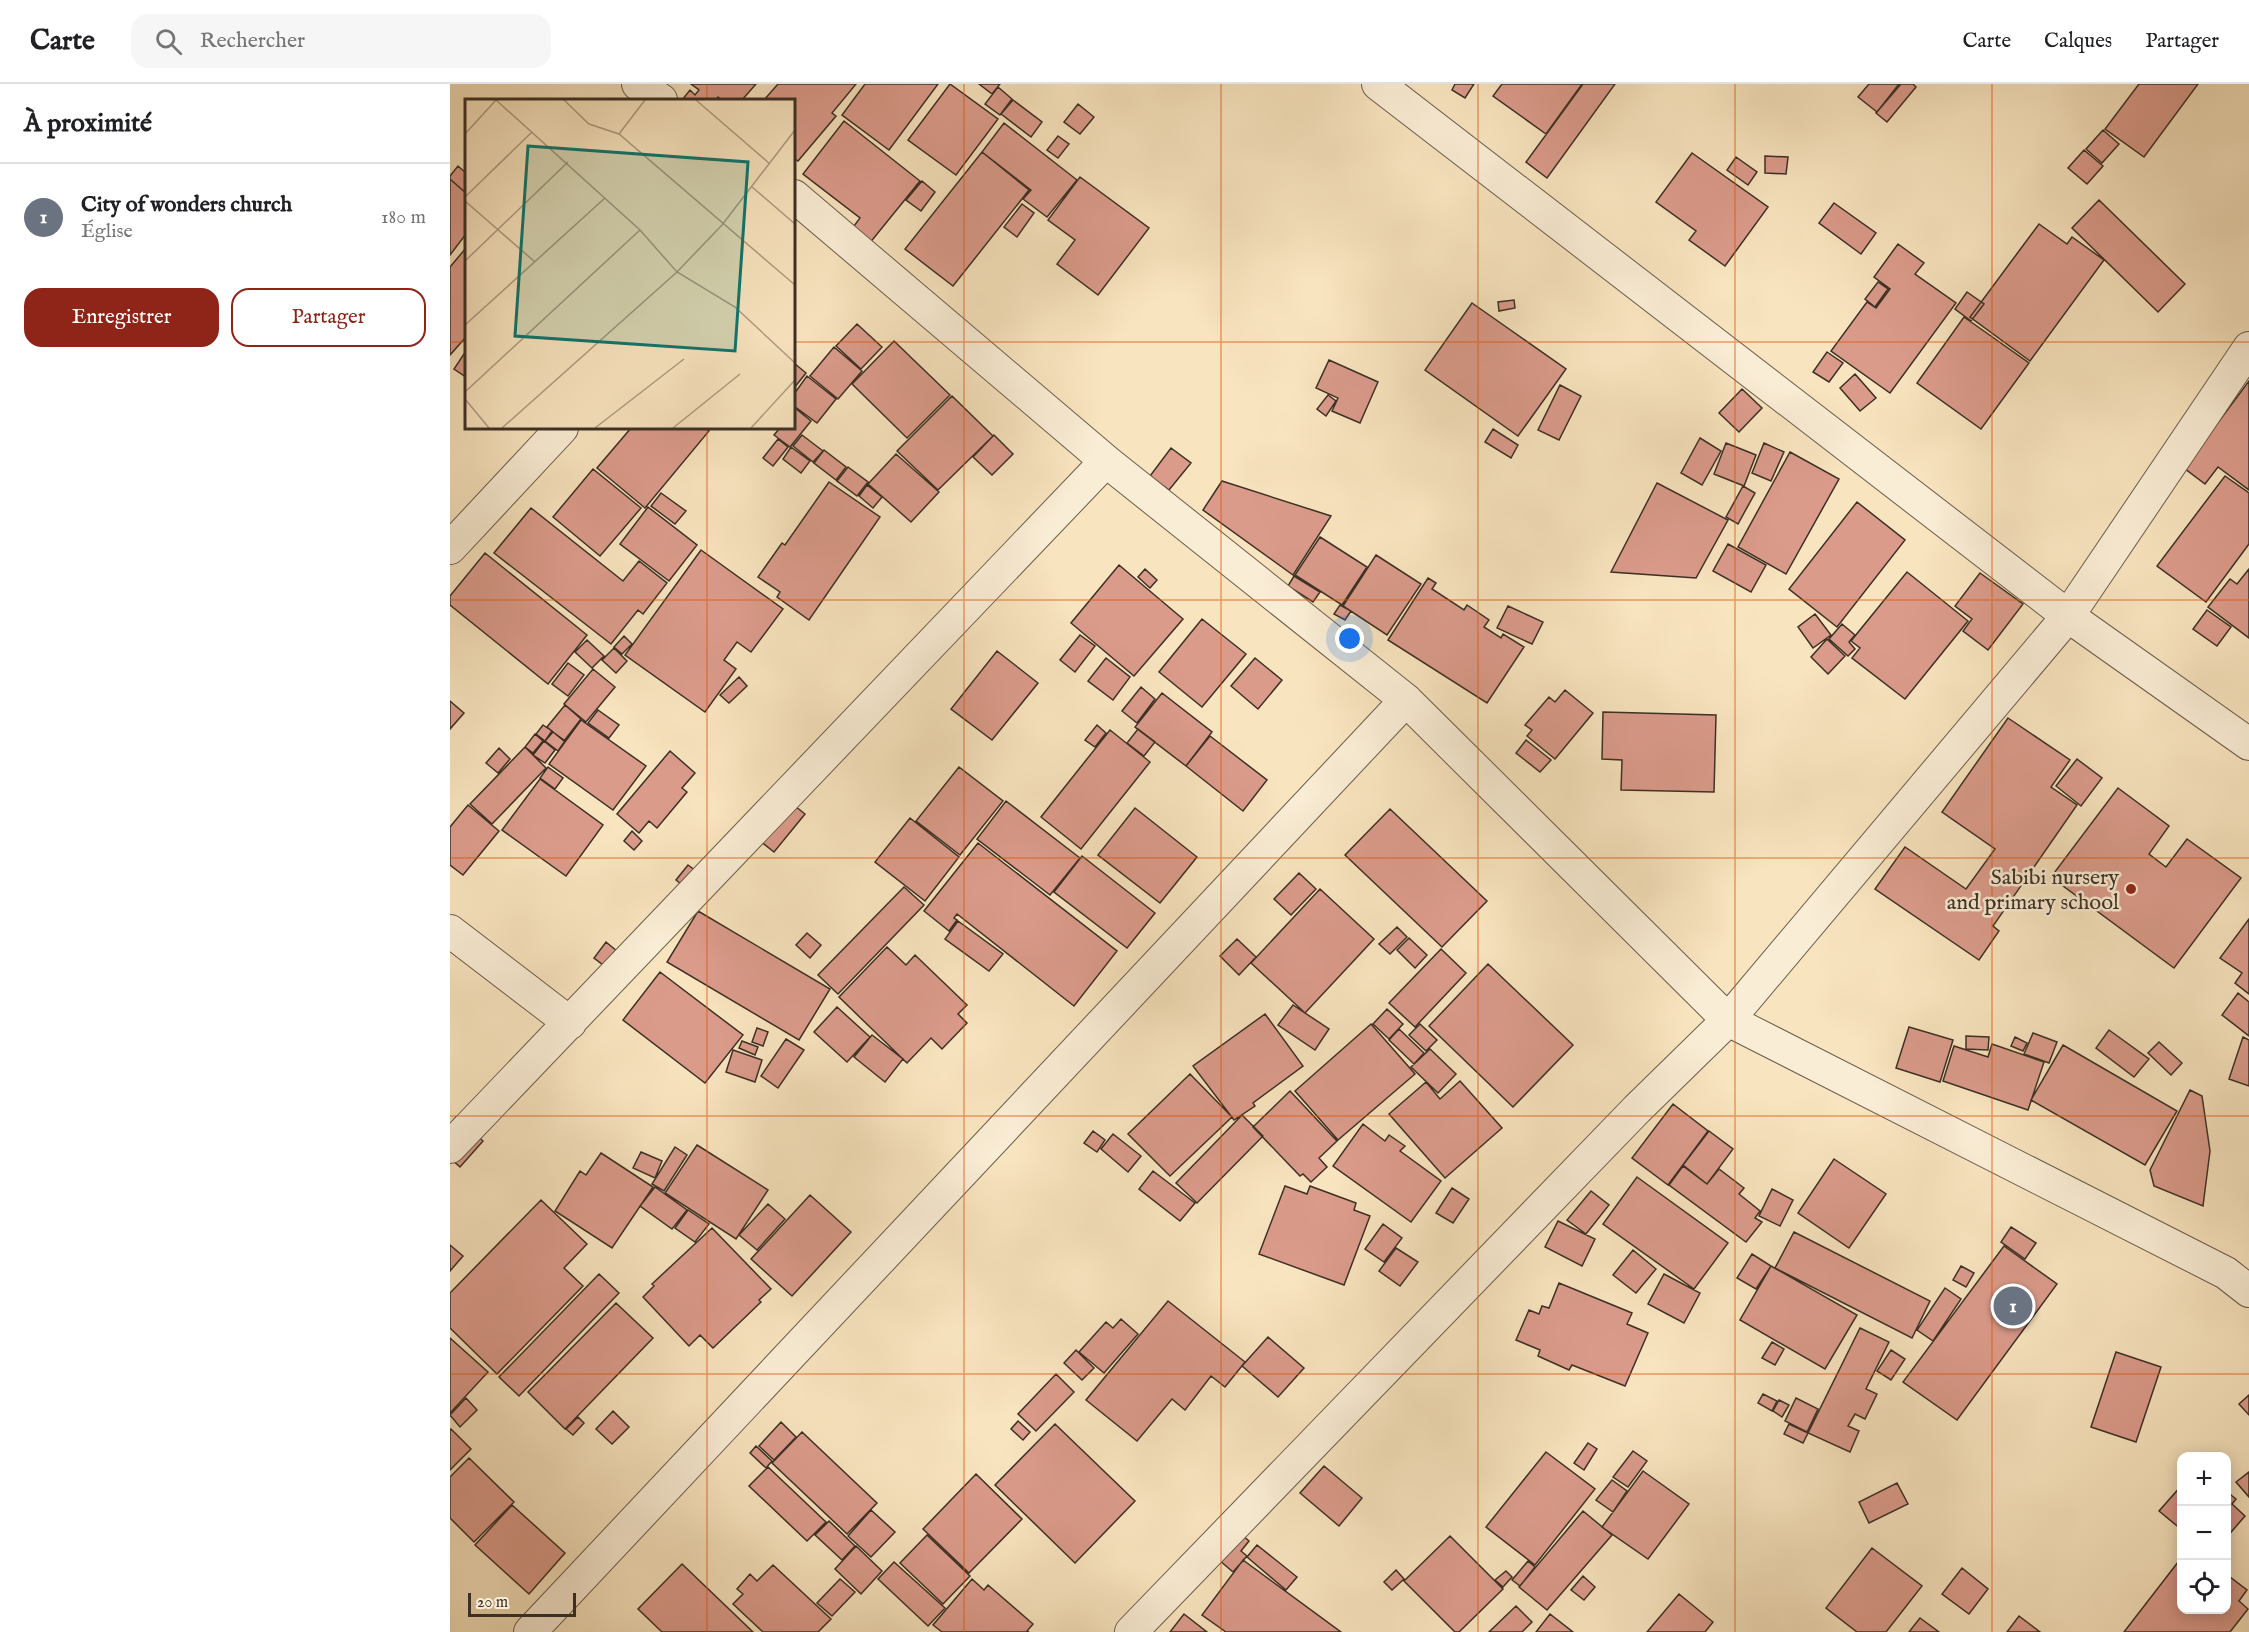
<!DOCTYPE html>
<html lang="fr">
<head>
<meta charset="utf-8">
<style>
  :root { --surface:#fff; --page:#f6f6f6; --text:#202124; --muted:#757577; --line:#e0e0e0; --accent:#8f2418 }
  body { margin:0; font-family:"IM FELL English",serif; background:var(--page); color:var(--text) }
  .controls { position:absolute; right:18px; bottom:18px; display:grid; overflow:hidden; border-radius:12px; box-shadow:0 3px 15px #0003 }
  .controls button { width:54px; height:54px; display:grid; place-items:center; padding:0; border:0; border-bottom:2px solid var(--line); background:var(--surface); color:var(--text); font:30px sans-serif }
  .scale { position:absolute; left:18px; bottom:15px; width:108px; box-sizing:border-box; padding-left:6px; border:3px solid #3c3024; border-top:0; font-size:16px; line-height:21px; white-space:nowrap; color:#3c3024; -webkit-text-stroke:4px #faedd5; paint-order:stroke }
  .you { position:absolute; left:900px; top:555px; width:21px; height:21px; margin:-15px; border:4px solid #fff; border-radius:50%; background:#1a73e8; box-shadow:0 0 0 9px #1a73e833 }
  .badge { display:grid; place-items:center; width:39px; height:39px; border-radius:50%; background:var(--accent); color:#fff; font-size:20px; font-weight:700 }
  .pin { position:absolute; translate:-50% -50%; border:3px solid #fff; box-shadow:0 2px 6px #0006 }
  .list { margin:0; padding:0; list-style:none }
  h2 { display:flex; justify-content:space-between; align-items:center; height:78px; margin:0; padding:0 24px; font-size:26px }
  h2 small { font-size:20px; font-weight:400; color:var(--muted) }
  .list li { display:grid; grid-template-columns:39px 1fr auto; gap:18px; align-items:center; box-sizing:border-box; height:108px; padding:0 24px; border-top:2px solid var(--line) }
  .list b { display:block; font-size:22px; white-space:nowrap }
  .list p { margin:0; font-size:20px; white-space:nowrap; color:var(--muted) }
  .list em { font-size:20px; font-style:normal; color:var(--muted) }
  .actions { display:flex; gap:12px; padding:18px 24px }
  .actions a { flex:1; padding:14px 0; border:2px solid var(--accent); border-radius:18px; text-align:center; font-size:21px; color:var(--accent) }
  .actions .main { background:var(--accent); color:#fff }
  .icon { flex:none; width:33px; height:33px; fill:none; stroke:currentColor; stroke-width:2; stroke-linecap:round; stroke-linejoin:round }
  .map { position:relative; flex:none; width:1799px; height:1548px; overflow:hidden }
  header { display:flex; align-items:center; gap:36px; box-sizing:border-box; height:84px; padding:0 30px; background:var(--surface); border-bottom:2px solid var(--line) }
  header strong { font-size:28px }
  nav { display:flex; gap:33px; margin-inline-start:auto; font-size:21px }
  .search { width:420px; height:54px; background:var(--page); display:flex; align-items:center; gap:15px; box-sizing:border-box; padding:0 21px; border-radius:18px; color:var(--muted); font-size:22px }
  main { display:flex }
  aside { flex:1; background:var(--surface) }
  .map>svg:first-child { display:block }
  .building { fill:#db9b8b; stroke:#3c3024; stroke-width:1.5 }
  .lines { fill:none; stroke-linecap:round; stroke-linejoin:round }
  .street-casing { stroke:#6b5d4b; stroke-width:34 }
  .street { stroke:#faedd5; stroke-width:32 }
  .grid { fill:none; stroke:#df570d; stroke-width:1.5; stroke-opacity:0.55 }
  .poi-dot { fill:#8f2418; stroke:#faedd5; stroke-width:2 }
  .labels { text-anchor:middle; stroke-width:5; stroke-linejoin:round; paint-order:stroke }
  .poi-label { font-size:22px; fill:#3c3024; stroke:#faedd5; text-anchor:end }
  .inset-road { fill:none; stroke:#ad9c81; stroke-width:1.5 }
  .view { fill:#0f766e; fill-opacity:0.15; stroke:#0f766e; stroke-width:3 }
  .inset-edge { fill:none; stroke:#3c3024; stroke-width:3 }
</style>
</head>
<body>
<header>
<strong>Carte</strong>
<div class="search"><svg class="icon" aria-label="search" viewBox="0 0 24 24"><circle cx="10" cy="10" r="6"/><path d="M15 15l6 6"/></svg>Rechercher</div>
<nav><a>Carte</a><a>Calques</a><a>Partager</a></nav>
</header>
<main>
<aside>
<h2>À proximité<small></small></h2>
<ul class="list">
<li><span class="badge" style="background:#6b7280">1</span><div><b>City of wonders church</b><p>Église</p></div><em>180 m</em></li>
</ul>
<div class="actions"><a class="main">Enregistrer</a><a>Partager</a></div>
</aside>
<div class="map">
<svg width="1799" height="1548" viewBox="0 0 1799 1548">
  <rect width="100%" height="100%" fill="#f8e4bf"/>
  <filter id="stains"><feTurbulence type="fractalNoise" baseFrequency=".00333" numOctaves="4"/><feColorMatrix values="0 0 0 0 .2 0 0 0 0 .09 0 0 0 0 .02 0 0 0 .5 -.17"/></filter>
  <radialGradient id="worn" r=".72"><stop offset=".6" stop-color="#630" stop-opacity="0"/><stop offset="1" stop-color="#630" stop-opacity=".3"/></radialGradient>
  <path class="building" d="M241,0h65l-14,16h-20l-4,-3 -2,3h-34l8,-10 5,5 4,-5z
    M328,0h78l-24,29 4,3 -38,45 -3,-2 -1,2v-61h-30z
    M415,0h73l-49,66 -47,-35z
    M500,0l48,35 -42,56 -48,-35z
    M529,0h21l-8,10z
    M1005,0h19l-9,14 -13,-8z
    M1052,0h80l-36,50 -53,-38z
    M1133,0h32l-68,94 -21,-16z
    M1419,0h30l-22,28 -19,-15z
    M1451,0h12l3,3 -29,35 -11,-9z
    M1689,0h59l-54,73 -39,-28z
    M548,3l14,12 -12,16 -15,-11z
    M563,16l29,22 -11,15 -30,-23z
    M628,20l16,13 -14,17 -16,-12z
    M394,37l76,60 -51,63 -18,-14 9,-12 -57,-44z
    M554,39l73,57 -30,37 -24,-18 8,-9 -49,-38z
    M1653,46l16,14 -17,19 -16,-14z
    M608,52l11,8 -11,14 -11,-8z
    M1634,66l19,16 -16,18 -19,-16z
    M532,68l47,38 -76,96 -48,-37z
    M1242,69l76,54 -43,59 -36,-26 7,-9 -40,-29z
    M1315,72l23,1 -2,17 -21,-1z
    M1286,73l21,15 -9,13 -21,-15z
    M8,82l8,7v20l-16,-14v-3z
    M630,93l69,51 -51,67 -41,-31 18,-24 -27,-20z
    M0,95l16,14v41l-16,21z
    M472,97l13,11 -14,19 -15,-11z
    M1649,116l86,84 -27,28 -86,-84z
    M1384,119l42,30 -15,21 -42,-31z
    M572,120l12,9 -17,24 -13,-10z
    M1589,140l28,20 5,-7 32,23 -74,101 -60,-44z
    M1448,160l26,19 -9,11 41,29 -66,90 -59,-42 36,-49 9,6 14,-19 -16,-12z
    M16,164v89l-16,18v-88z
    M1428,198l10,7 -13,18 -10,-8z
    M1517,208l17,12 -13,17 -16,-12z
    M1064,216l1,8 -16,3 -1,-9z
    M1022,219l94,66 -48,67 -93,-66z
    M1514,233l65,46 -48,66 -64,-46z
    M407,240l25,23 -21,22 -25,-23z
    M444,257l56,54 -43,43 -55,-54z
    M384,263l28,24 -24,28 -28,-23z
    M16,267v26l-12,-8z
    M1377,268l16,11 -14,19 -16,-10z
    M879,276l49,22 -18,41 -28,-12 6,-13 -22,-10z
    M344,279l12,10 -12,15z
    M1405,290l21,24 -16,13 -20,-23z
    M357,292l29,23 -19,24 -23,-17v-12z
    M1799,297v109l-31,-23 -13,17 -21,-16z
    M1110,301l21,11 -22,44 -21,-10z
    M1292,305l20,19 -23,24 -20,-19z
    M878,311l8,6 -10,15 -9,-7z
    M502,312l41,40 -55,54 -41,-39z
    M345,324l16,13 -21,26 -16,-12 6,-7h14z
    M181,344h74l4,3 -64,77 -48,-40z
    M1043,345l25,16 -7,13 -26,-16z
    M352,351l21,16 -10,11 -20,-16z
    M544,351l19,19 -21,21 -19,-18z
    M1250,354l21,13 -19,34 -21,-12z
    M328,355l10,8 -15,19 -10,-8z
    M1276,359l30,12 -12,31 -30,-12z
    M1314,359l20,9 -13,29 -19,-8z
    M341,363l19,14 -9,12 -18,-14z
    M721,364l20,15 -22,27 -19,-14z
    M374,366l22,17 -10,13 -22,-17z
    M1340,368l49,27 -53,95 -48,-27z
    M446,370l43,38 -28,30 -43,-38z
    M398,383l20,15 -11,14 -20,-15z
    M143,385l48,39 -41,48 -47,-39z
    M1775,392l24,17v51l-43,58 -49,-36z
    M772,397l109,35 -38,59 -90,-65z
    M379,398l51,35 -71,103 -32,-23 3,-5 -22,-15 24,-34 3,2z
    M1207,399l71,37 -32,58 -85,-6z
    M417,401l15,12 -9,11 -14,-12z
    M1293,402l12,7 -17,31 -12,-7z
    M211,409l25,18 -11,13 -24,-18z
    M1407,418l48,38 -68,87 -48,-38z
    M198,423l49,38 -28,36 -49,-37z
    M81,424l92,73 16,-20 28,22 -24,31 -5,-4 -27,34 -117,-91z
    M870,453l47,30 -25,38 -47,-30z
    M1278,460l38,21 -15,27 -38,-21z
    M251,466l82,59 -32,43 -14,-10 -13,18 12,9 -31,43 -80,-57z
    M35,469l102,82 -39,49 -98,-79v-9z
    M926,471l45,29 -34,51 -44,-29z
    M669,481l64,54 -49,57 -63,-53z
    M695,485l12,11 -7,8 -12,-11z
    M1799,485v69l-41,-31 22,-28 7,5z
    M1457,488l61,49 -63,78 -53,-41 8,-10 -9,-7z
    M1530,489l43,31 -35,46 -25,-19 9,-12 -17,-13z
    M844,492l26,16 -7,10 -25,-16z
    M978,494l8,5 -4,6 32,21 3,-5 22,15 -5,7 17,11 2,-4 21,13 -37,56 -99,-63z
    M890,521l11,6 -6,9 -11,-6z
    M1058,522l35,16 -11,22 -35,-16z
    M1757,526l24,17 -14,19 -24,-17z
    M1365,530l16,21 -18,13 -15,-21z
    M752,535l44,35 -44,53 -43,-35z
    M1392,540l13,11 -6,7 6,7 -7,7 -19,-17z
    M630,551l15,11 -20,26 -15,-12z
    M174,552l8,8 -10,10 -8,-7z
    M1377,555l18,17 -17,18 -17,-17z
    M137,556l17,16 -12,12 -17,-16z
    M164,564l13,13 -11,12 -14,-13z
    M547,567l41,32 -46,57 -41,-31z
    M656,574l24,19 -17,23 -25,-19z
    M805,574l27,22 -24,29 -27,-23z
    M118,579l16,12 -16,21 -16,-12z
    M143,585l22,18 -29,35 -22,-18z
    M289,593l8,9 -18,17 -9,-8z
    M691,603l14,12 -18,24 -15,-12z
    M1115,606l28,23 -38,46 -28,-23 5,-6 -7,-5 24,-28 6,5z
    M712,609l50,39 -26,34 -51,-39z
    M0,617l14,12 -14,16z
    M115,621l16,14 -17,22 -17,-14z
    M148,626l21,15 -10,13 -21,-15z
    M1153,628l113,3 -2,77 -93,-2 1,-30 -20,-1z
    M1558,634l62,42 -19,27 26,18 -84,121 6,5 -20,29 -104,-71 30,-42 61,42 29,-40 -53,-37z
    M131,636l65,46 -33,44 -64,-46z
    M93,641l9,6 -7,10 -9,-7z
    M647,641l9,8 -11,14 -10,-7z
    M688,645l17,13 -11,14 -17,-13z
    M660,646l40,32 -69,87 -40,-32z
    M103,648l12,9 -7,10 -13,-10z
    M85,650l8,7 -10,12 -8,-6z
    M760,652l57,44 -24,31 -57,-45z
    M1076,656l25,20 -11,12 -24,-19z
    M94,657l11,9 -10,13 -12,-8z
    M75,663l21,21 -54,56 -22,-20z
    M49,664l11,11 -12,14 -12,-10z
    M220,667l25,22 -13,15 5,4 -30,36 -8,-7 -10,12 -22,-19z
    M1627,675l25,19 -21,28 -25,-20z
    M98,683l15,11 -8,11 -15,-11z
    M509,683l44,34 -43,54 -44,-34z
    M90,695l63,46 -37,51 -64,-46z
    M1668,704l51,38 -20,28 17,13 21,-28 54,39 -67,90 -123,-91z
    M335,714l20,16 -31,38 -19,-15z
    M556,717l74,57 -30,37 -73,-56z
    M18,721l31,26 -36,44 -13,-10v-38z
    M685,724l62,49 -37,46 -62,-48z
    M940,725l97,92 -45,46 -97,-92z
    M460,734l49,39 -34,44 -50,-39z
    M182,747l10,10 -8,9 -10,-9z
    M528,759l139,108 -43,55 -117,-92 -3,4 3,2 -8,11 -25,-20z
    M632,772l73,57 -28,35 -73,-56z
    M238,781l16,12 -12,16 -16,-13z
    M849,789l17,16 -25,26 -17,-16z
    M454,803l20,18 -86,89 -20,-19z
    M870,805l54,50 -69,74 -54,-50z
    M248,827l132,78 -31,51 -132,-78z
    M1799,835v75l-14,-11 7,-10 -22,-15z
    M508,837l45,33 -14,17 -44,-32z
    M947,843l10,10 -17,17 -11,-10z
    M357,849l14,12 -11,13 -14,-13z
    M959,854l18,17 -12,13 -18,-18z
    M787,855l19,18 -17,18 -19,-19z
    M156,858l17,14 -12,15 -17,-13z
    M437,863l19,18 9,-10 52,50 -9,9 9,9 -25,26 -11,-11 -24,25 -68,-66z
    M991,865l25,24 -51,54 -26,-24z
    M1038,880l85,81 -60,62 -84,-81z
    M210,888l83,63 -38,48 -82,-63z
    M1788,909l11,9v34l-27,-21z
    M843,921l36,24 -14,21 -37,-25z
    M387,923l33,30 -23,25 -33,-30z
    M937,925l16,15 -14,15 -16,-15z
    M815,930l38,52 -50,37 2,3 -21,14 -41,-54z
    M921,940l44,50 -77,66 -43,-49z
    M970,940l17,16 -11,11 -17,-16z
    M1459,943l44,13 -13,42 -44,-14z
    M307,944l11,4 -5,14 -11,-4z
    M949,945l25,24 -10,11 -25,-24z
    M1659,946l40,29 -15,18 -38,-29z
    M1583,949l24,9 -8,21 -25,-9z
    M422,951l31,24 -18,23 -31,-25z
    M1516,952l23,1 -1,13 -22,-1z
    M1565,953l12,6 -4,8 -12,-5z
    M1793,953l6,3v46l-20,-7z
    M336,955l18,11 -26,38 -17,-12z
    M292,957l16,6 -3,8 -16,-7z
    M1709,958l23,21 -11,12 -23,-22z
    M1542,960l52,18 -16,48 -85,-29 11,-35 34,11z
    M1613,961l114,66 -32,54 -114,-65z
    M980,965l26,25 -18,19 -27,-26z
    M283,966l29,10 -7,22 -29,-10z
    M740,990l42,43 -62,59 -42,-42z
    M1010,997l42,47 -57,50 -56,-64 37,-32 14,17z
    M1740,1006l12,6 8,55 -7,55 -49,-20 -4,-16z
    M840,1007l47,50 -18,17 8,9 -16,15 -8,-8 -3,2 -47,-49z
    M1223,1020l35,27 -40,54 -36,-27z
    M792,1031l21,21 -66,67 -21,-20z
    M6,1033l27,24 -23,26 -10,-9v-34z
    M913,1040l22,17 4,-6 16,11 -5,5 41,30 -30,41 -78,-56z
    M643,1047l12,9 -8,12 -13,-9z
    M1259,1047l24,18 -26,35 -24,-19z
    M663,1050l28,22 -13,16 -27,-23z
    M247,1061l71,45 -32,49 -71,-46z
    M225,1063l12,8 -23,36 -12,-7z
    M191,1068l21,9 -7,17 -22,-10z
    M151,1069l52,34 -41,61 -57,-37 25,-40 6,4z
    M1384,1075l52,35 -37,54 -51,-35z
    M1233,1082l24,18 12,-15 25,19 -5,6 21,17 -5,7 7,4 -16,20 -77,-57z
    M703,1087l42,32 -15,18 -41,-32z
    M1187,1093l91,66 -34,46 -91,-65z
    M835,1102l22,8 3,-8 46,17 -2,7 16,6 -26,69 -85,-31z
    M205,1103l32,23 -15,19 -32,-23z
    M1002,1104l17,11 -16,24 -17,-10z
    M1322,1105l21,11 -13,26 -21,-10z
    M1141,1107l18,14 -23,29 -19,-14z
    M360,1111l41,37 -59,64 -41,-37z
    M91,1116l46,44 -23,24 19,18 -86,88 -47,-46v-35z
    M318,1120l17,15 -28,31 -18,-15z
    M238,1126l21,14 -14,18 -20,-14z
    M1108,1137l37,18 -13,27 -37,-19z
    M933,1140l19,14 -18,24 -19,-13z
    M1561,1143l25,16 -11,16 -24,-17z
    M262,1144l59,61 -12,11 2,2 -48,46 -13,-13 -11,11 -46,-49 11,-11 -2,-2z
    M1344,1148l136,69 -18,37 -137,-70z
    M0,1161l13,11 -13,15z
    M1554,1162l53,38 -100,136 -54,-38z
    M946,1164l22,14 -18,24 -21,-15z
    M1183,1166l23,19 -20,24 -23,-18z
    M1302,1170l19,12 -15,23 -19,-11z
    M1321,1182l86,49 -32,54 -85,-49z
    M1511,1182l13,7 -8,14 -13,-7z
    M149,1190l20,19 -100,103 -20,-19z
    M1214,1190l36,19 -16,30 -36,-19z
    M1109,1199l73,30 -5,11 21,9 -23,53 -53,-21 -3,5 -31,-14 2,-6 -24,-10 13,-30 10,4 3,-8 7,2z
    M1495,1204l16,11 -28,42 -16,-11z
    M718,1217l77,61 -20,25 -14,-11 -26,34 -13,-11 -35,42 -51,-41z
    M166,1219l37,35 -88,91 -37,-37z
    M671,1235l17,15 -34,39 -25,-21 27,-30 7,6z
    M1410,1244l29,14 -23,47 11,5 -12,25 -10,-5 -7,12 11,5 -9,21 -42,-19z
    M818,1253l36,31 -26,29 -36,-31z
    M0,1254l38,34 -38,41z
    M1322,1258l12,7 -9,16 -13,-7z
    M626,1266l18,18 -12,12 -18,-17z
    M1441,1266l14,9 -14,21 -14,-9z
    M1666,1268l45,15 -25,75 -45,-15z
    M606,1290l18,18 -38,39 -18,-17z
    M1313,1310l14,7 -5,10 -14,-8z
    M1799,1311v20l-10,-11z
    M16,1314l11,12 -17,17 -10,-12z
    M1346,1314l22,11 -11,23 -22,-11z
    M1329,1316l10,5 -7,12 -9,-6z
    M163,1327l16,16 -17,17 -16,-15z
    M128,1333l6,6 -11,12 -7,-6z
    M568,1337l12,11 -7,8 -12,-11z
    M331,1338l15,15 -22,23 -15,-14z
    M605,1340l80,77 -60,62 -80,-78z
    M1339,1340l19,9 -5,10 -19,-9z
    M1,1345l20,20 -21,21v-39z
    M352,1348l75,71 -30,31 -75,-71z
    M1138,1359l9,6 -13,21 -10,-7z
    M306,1362l16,15 -6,7 -16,-15z
    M1183,1367l14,10 -19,26 -15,-10z
    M1096,1368l49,37 -60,76 -49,-38z
    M19,1374l45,44 -40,40 -24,-24v-41z
    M874,1382l38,32 -23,28 -39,-33z
    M318,1383l58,55 -19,19 -58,-55z
    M1193,1387l46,33 -41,55 -46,-32z
    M1799,1388v25l-13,-15z
    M526,1390l46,45 -53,54 -46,-44z
    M1162,1396l15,11 -14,21 -17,-12z
    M1447,1399l11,21 -39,19 -10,-21z
    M1732,1401v45l-23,-19z
    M1776,1407l10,8 -4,5 13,12 -19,22z
    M62,1421l53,48 -36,41 -54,-49z
    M421,1426l24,22 -24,25 -23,-21z
    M1133,1427l29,24 -65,75 -28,-23z
    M379,1437l26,25 -13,14 -27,-25z
    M791,1450l8,7 -8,10 6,5 -14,16 -14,-12z
    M477,1451l43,41 -27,28 -43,-41z
    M1000,1452l53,53 -44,43h-4l-51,-51z
    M807,1461l40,32 -11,13 -39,-33z
    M406,1462l26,25 -21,23 -26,-25z
    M1422,1464l50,38 -36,46h-29l-31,-24z
    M1732,1473v53h44v-36l21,16 -8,11 9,8 -18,23h-106z
    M793,1476l98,72h-115l-24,-17z
    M1078,1477l7,6 -15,19 -8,-6z
    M444,1478l51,46 -17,18 -50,-47z
    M232,1480l71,68h-91l-24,-23z
    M323,1481l58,54 -13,13h-55l-30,-28 10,-10 -6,-5 13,-15 7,7z
    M1512,1484l26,21 -19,25 -27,-20z
    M946,1486l8,9 -12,11 -8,-8z
    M1056,1487l6,6 -9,10 -8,-7z
    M1133,1492l12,11 -11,13 -13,-10z
    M390,1495l15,13 -23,24 -15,-13z
    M522,1495l12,11 4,-5 45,39 -6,7 2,1h-87l-9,-7z
    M1229,1510l34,28 -8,10h-58z
    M1066,1522l16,16 -10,10h-33z
    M734,1530l23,18h-37z
    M1100,1530l23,18h-37z
    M1569,1532l21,16h-33z
    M1470,1534l19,14h-30z"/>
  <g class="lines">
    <g class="street-casing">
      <path id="street" d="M188,0l23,16
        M928,0l690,532 181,128
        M344,112l312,265 300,239 322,320 498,253 23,18
        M0,464l112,-120
        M0,847l120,92
        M0,1063l656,-686
        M80,1548l876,-932
        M681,1548l506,-523 91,-89 340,-404 181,-268"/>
    </g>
    <use href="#street" class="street"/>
  </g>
  <path class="grid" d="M257,0v16M514,0v1548M771,0v1548M1028,0v1548M1285,0v1548M1542,0v1548M0,258h16M344,258h1455M257,344v1204M0,516h1799M0,774h1799M0,1032h1799M0,1290h1799"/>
  <circle class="poi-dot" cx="1681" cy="805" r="6"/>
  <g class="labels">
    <g class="poi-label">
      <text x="1669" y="800">Sabibi nursery<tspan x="1669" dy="25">and primary school</tspan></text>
    </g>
  </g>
  <g transform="translate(15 15)">
    <rect width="330" height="330" fill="#f8e4bf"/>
    <path class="inset-road" d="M31,1l144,130 37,42 58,35 60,56M99,1l25,24 30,10 176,151M231,1l74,64M0,35l31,-34M154,35l26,-34M287,88l43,37M0,98l67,-65M0,102l70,61M0,162l103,-99M0,226l140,-127M0,293l175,-162M0,300l24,29M37,329l175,-156 45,-47 73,-95M130,329l89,-69M208,329l67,-54M286,329l44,-48"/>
    <path class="view" d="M63,47l220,16 -13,189 -220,-15z"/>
    <rect width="330" height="330" class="inset-edge"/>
  </g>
  <rect width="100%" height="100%" filter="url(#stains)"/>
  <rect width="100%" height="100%" fill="url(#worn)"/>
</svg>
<div class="controls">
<button>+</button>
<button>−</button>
<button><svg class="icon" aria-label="locate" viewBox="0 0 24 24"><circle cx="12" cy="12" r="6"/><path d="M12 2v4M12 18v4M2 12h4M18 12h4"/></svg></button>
</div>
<div class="scale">20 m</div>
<div class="you"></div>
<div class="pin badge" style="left:1563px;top:1222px;background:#6b7280">1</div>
</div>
</main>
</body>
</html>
